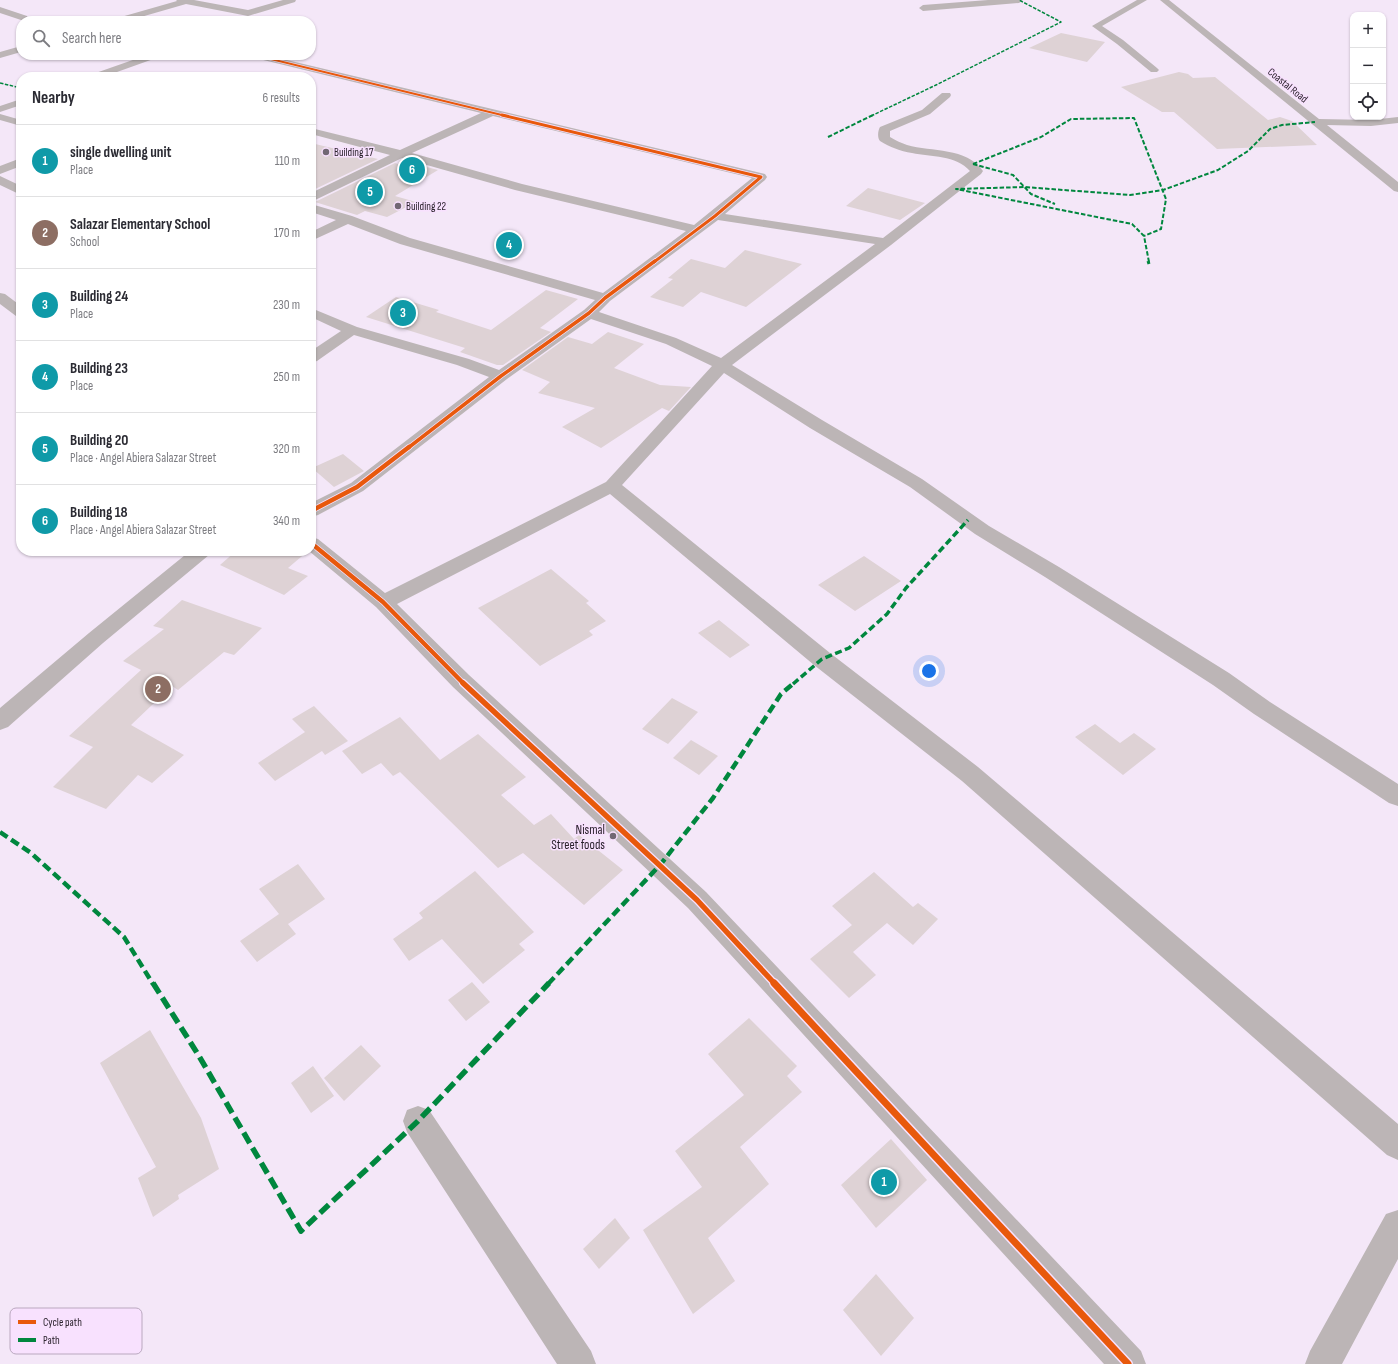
<!DOCTYPE html>
<html lang="en">
<head>
<meta charset="utf-8">
<style>
  :root { --surface:#fff; --page:#f7f7f7; --text:#2b2b33; --muted:#7c7c81; --line:#e1e1e2; --accent:#0f766e }
  body { margin:0; font-family:"Sofia Sans Condensed",sans-serif; background:var(--page); color:var(--text) }
  .controls { position:absolute; right:12px; top:12px; display:grid; overflow:hidden; border-radius:8px; box-shadow:0 1px 3px #0004 }
  .controls button { width:36px; height:36px; display:grid; place-items:center; padding:0; border:0; border-bottom:1px solid var(--line); background:var(--surface); color:var(--text); font:20px sans-serif }
  .you { position:absolute; left:929px; top:671px; width:14px; height:14px; margin:-10px; border:3px solid #fff; border-radius:50%; background:#1a73e8; box-shadow:0 0 0 6px #1a73e833 }
  .badge { display:grid; place-items:center; width:26px; height:26px; border-radius:50%; background:var(--accent); color:#fff; font-size:13px; font-weight:700 }
  .pin { position:absolute; translate:-50% -50%; border:2px solid #fff; box-shadow:0 1px 4px #0006 }
  .list { margin:0; padding:0; list-style:none }
  h2 { display:flex; justify-content:space-between; align-items:center; height:52px; margin:0; padding:0 16px; font-size:17px }
  h2 small { font-size:13px; font-weight:400; color:var(--muted) }
  .list li { display:grid; grid-template-columns:26px 1fr auto; gap:12px; align-items:center; box-sizing:border-box; height:72px; padding:0 16px; border-top:1px solid var(--line) }
  .list b { display:block; font-size:15px; white-space:nowrap }
  .list p { margin:0; font-size:13px; white-space:nowrap; color:var(--muted) }
  .list em { font-size:13px; font-style:normal; color:var(--muted) }
  .icon { flex:none; width:22px; height:22px; fill:none; stroke:currentColor; stroke-width:2; stroke-linecap:round; stroke-linejoin:round }
  .map { position:relative; flex:none; width:1398px; height:1364px; overflow:hidden }
  .search { position:absolute; background:var(--surface); box-shadow:0 1px 3px #0004; left:16px; top:16px; width:300px; height:44px; display:flex; align-items:center; gap:10px; box-sizing:border-box; padding:0 14px; border-radius:16px; color:var(--muted); font-size:15px }
  .panel { position:absolute; background:var(--surface); box-shadow:0 1px 3px #0004; left:16px; top:72px; width:300px; height:484px; border-radius:16px }
  .map>svg:first-child { display:block }
  .building { fill:#ded2d5 }
  .lines { fill:none; stroke-linecap:round; stroke-linejoin:round }
  .minor { fill:#bcb5b6; fill-rule:evenodd }
  .quiet-far5 { stroke:#00873e; stroke-width:1.5; stroke-dasharray:3.5 1.5; stroke-linecap:butt }
  .quiet-far4 { stroke:#00873e; stroke-width:2; stroke-dasharray:4.5 2; stroke-linecap:butt }
  .quiet-far3 { stroke:#00873e; stroke-width:3; stroke-dasharray:5.5 3; stroke-linecap:butt }
  .quiet-far2 { stroke:#00873e; stroke-width:3.5; stroke-dasharray:7 3.5; stroke-linecap:butt }
  .quiet-far1 { stroke:#00873e; stroke-width:4.5; stroke-dasharray:9 4.5; stroke-linecap:butt }
  .quiet { stroke:#00873e; stroke-width:5.5; stroke-dasharray:12 5.5; stroke-linecap:butt }
  .cycleway-far5-casing { stroke:#f8e1fe; stroke-width:3 }
  .cycleway-far4-casing { stroke:#f8e1fe; stroke-width:4.5 }
  .cycleway-far3-casing { stroke:#f8e1fe; stroke-width:5 }
  .cycleway-far2-casing { stroke:#f8e1fe; stroke-width:6 }
  .cycleway-far1-casing { stroke:#f8e1fe; stroke-width:8 }
  .cycleway-casing { stroke:#f8e1fe; stroke-width:10 }
  .cycleway-far5 { stroke:#e8590c; stroke-width:2 }
  .cycleway-far4 { stroke:#e8590c; stroke-width:3 }
  .cycleway-far3 { stroke:#e8590c; stroke-width:3.5 }
  .cycleway-far2 { stroke:#e8590c; stroke-width:4.5 }
  .cycleway-far1 { stroke:#e8590c; stroke-width:5.5 }
  .cycleway { stroke:#e8590c; stroke-width:7 }
  .poi-dot { fill:#716773; stroke:#f8e1fe; stroke-width:1.5 }
  .labels { text-anchor:middle; stroke-width:3; stroke-linejoin:round; paint-order:stroke }
  .far-street-label { font-size:11px; fill:#2a222c; stroke:#f8e1fe }
  .far-poi-label { font-size:11px; fill:#2a222c; stroke:#f8e1fe; text-anchor:start }
  .poi-label { font-size:13px; fill:#2a222c; stroke:#f8e1fe; text-anchor:end }
  .key { fill:#f8e1fe; stroke:#baa8bf; stroke-width:1 }
  .key-label { font-size:11px; fill:#2a222c }
</style>
</head>
<body>
<div class="map">
<svg width="1398" height="1364" viewBox="0 0 1398 1364">
  <rect width="100%" height="100%" fill="#f4e7f8"/>
  <path class="building" d="M1061,33l44,9 -18,20 -58,-14z
    M1179,72l9,2 5,4 22,-1 53,43 12,-3 12,4 25,24 -100,4 -43,-37h-12l-41,-25z
    M311,143l67,16 -67,32z
    M404,161l34,9 -43,26 21,6 -29,15 -22,-6 -8,4 -42,-13 80,-39 3,1z
    M868,188l57,15 -25,17 -54,-14z
    M745,250l57,14 -56,43 -45,-15 -18,15 -33,-10 23,-18 -5,-1 23,-19 34,9z
    M546,290l32,9 -38,29 11,4 -48,33h-6l-37,-13 5,-4 -99,-31 30,-20 43,13 -3,2 55,18z
    M608,332l36,12 -30,24 46,17 31,2 -22,24 -7,-3 -61,40 -39,-21 33,-19 -57,-15 12,-11 -28,-12 46,-33 24,7z
    M343,454l21,17 -30,16 -22,-19z
    M236,551h72l-20,17 20,8 -24,19 -64,-30z
    M864,556l37,25 -46,30 -37,-26z
    M551,569l38,32 -3,2 20,18 -17,10 4,4 -53,31 -62,-58z
    M182,600l80,28 -28,27 -10,-3 -46,38 -6,-4 -41,39 53,30 -32,28 -14,-8 -32,34 -53,-22 40,-40 -24,-11 72,-66 -18,-9 41,-32 -11,-3z
    M719,620l31,25 -20,13 -32,-25z
    M672,698l26,14 -30,32 -26,-15z
    M314,706l34,35 -23,14 -3,-4 -47,30 -17,-18 47,-31 -13,-13z
    M400,717l40,43 38,-26 48,43 -25,18 33,30 17,-11 23,25 5,-4 44,35 -39,35 -61,-52 -25,15 -98,-96 -7,4 -12,-13 -19,11 -20,-23z
    M1095,724l25,19 14,-10 22,16 -33,26 -48,-38z
    M691,740l27,16 -19,19 -26,-17z
    M298,864l27,35 -37,25 8,10 -39,28 -17,-21 39,-27 -20,-25z
    M475,871l59,61 -15,12 6,6 -42,34 -41,-45 -33,22 -16,-22 30,-21 -4,-5z
    M874,872l39,35 5,-4 20,16 -25,26 -26,-22 -34,29 23,23 -27,23 -39,-39 42,-34 -20,-19z
    M472,982l18,20 -24,19 -18,-21z
    M749,1018l48,48 -10,10 15,16 -62,55 29,37 -61,54 27,43 -42,33 -50,-84 59,-43 -27,-36 69,-56 -36,-41z
    M150,1030l51,88 18,51 -41,26 1,4 -26,18 -15,-39 18,-11 -56,-104z
    M361,1045l20,21 -37,35 -20,-23z
    M313,1066l21,30 -23,17 -20,-30z
    M891,1139l36,41 -51,48 -35,-43z
    M615,1218l15,20 -31,31 -16,-20z
    M876,1274l38,44 -33,38 -38,-46z"/>
  <g class="lines">
    <path class="minor" d="M176,0h18l54,10 35,-10h13l-1,2 -47,14 -62,-12 -59,17h-14l1,-2 63,-18z
      M988,0h35l-4,3 -96,8 -4,-3 4,-3z
      M1137,0h10l-45,26 21,14 34,28 2,2 -2,2h-6l-34,-28 -25,-18z
      M1160,0h9l150,119 52,1 27,-3v6l-27,3 -44,-1 71,57v10l-4,-1z
      M0,7l27,9 1,2 -4,3 -24,-8z
      M21,46v6l-21,6v-6z
      M147,55h14l-2,2 -56,20h-14l1,-2z
      M249,55h17l499,119 2,3 -2,3 -40,34 158,24 87,-67c-14,-16 -39,-14 -58,-18 -12,-2 -22,-6 -32,-12 -3,-3 -2,-11 0,-14l42,-17 20,-17h8l1,2 -1,2 -20,17 -40,17v6c5,3 11,6 17,8 25,7 59,2 76,26l-2,3 -90,71 -159,120 90,55 100,59 67,47 70,41 170,106 41,29 128,82v22l-9,-3 -135,-89 -41,-29 -168,-108 -70,-43 -65,-47 -100,-59 -86,-55 -102,112 208,168 148,114 420,357v36l-11,-5 -425,-374 -148,-116 -204,-171 -213,110 72,71 237,217 435,459 5,13h-42l-416,-456 -235,-221 -77,-80 -67,-56h2v-14l7,2 67,54 221,-111 106,-116 -46,-22 -75,-25 -84,60 -144,112 -45,24 -7,2v-14l40,-20 138,-106 -32,-12 -103,-30 -37,26 -6,2v-12l30,-20 -30,-14v-9l46,19 112,32 30,11 85,-60 11,-10 -195,-56 -52,-20 -37,17v-9l25,-12 -25,-8v-8l41,12 58,22 193,55 83,-62 -171,-41 -113,-32 -91,44v-9l79,-38 -79,-21v-6l89,22 81,-37 -230,-56zM493,116l259,62 -58,47 -172,-41 -110,-31zM718,220l157,24 -154,114 -45,-20 -77,-26 11,-11z
      M21,99v6l-21,7v-6z
      M0,114l21,6v6l-21,-6z
      M21,158v8l-21,8v-8z
      M0,176l21,10v9l-21,-10z
      M0,293l5,1 16,12v11l-5,-1 -16,-12z
      M190,551h22l-3,4 -106,88 -95,84 -8,3v-22l89,-75z
      M418,1106l11,4 162,241 5,13h-39l-150,-232 -4,-11 4,-11z
      M1398,1210v49l-56,105h-37l5,-13 76,-137z"/>
    <path class="quiet-far5" d="M0,83l21,5
      M871,116l65,-31 125,-63 -42,-22"/>
    <path class="quiet-far4" d="M828,137l45,-22
      M973,164l68,-27 30,-18 63,-1 32,81 -5,30 -17,7
      M973,164l40,11 18,19 24,10
      M1149,262l-5,-26 -12,-12 -176,-35 68,-2 106,8 33,-5 55,-20 30,-19 22,-22 12,-4 33,-3"/>
    <path class="quiet-far3" d="M1148,261l1,3"/>
    <path class="quiet-far2" d="M793,684l29,-25 27,-11 38,-34 19,-26 62,-68"/>
    <path class="quiet-far1" d="M0,832l31,21 93,84 29,47
      M548,984l112,-119 53,-67 68,-104 13,-11"/>
    <path class="quiet" d="M153,983l46,73 102,175 117,-110 131,-138"/>
    <g class="cycleway-far5-casing">
      <path id="cycleway-far5" d="M254,55l252,61"/>
    </g>
    <g class="cycleway-far4-casing">
      <path id="cycleway-far4" d="M502,115l259,62 -46,39 -61,46"/>
    </g>
    <g class="cycleway-far3-casing">
      <path id="cycleway-far3" d="M408,448l93,-72 88,-63 16,-15 50,-37"/>
    </g>
    <g class="cycleway-far2-casing">
      <path id="cycleway-far2" d="M311,511l46,-24 52,-40
        M311,543l72,59 81,82"/>
    </g>
    <g class="cycleway-far1-casing">
      <path id="cycleway-far1" d="M463,683l234,217 78,84"/>
    </g>
    <g class="cycleway-casing">
      <path id="cycleway" d="M774,983l354,381"/>
    </g>
    <use href="#cycleway-far5" class="cycleway-far5"/>
    <use href="#cycleway-far4" class="cycleway-far4"/>
    <use href="#cycleway-far3" class="cycleway-far3"/>
    <use href="#cycleway-far2" class="cycleway-far2"/>
    <use href="#cycleway-far1" class="cycleway-far1"/>
    <use href="#cycleway" class="cycleway"/>
  </g>
  <g class="poi-dot">
    <circle cx="326" cy="152" r="4"/>
    <circle cx="398" cy="206" r="4"/>
    <circle cx="613" cy="836" r="4"/>
  </g>
  <g class="labels">
    <g class="far-street-label">
      <text transform="translate(1288 85) rotate(39)" y="4">Coastal Road</text>
    </g>
    <g class="far-poi-label">
      <text x="334" y="156">Building 17</text>
      <text x="406" y="210">Building 22</text>
    </g>
    <g class="poi-label">
      <text x="605" y="834">Nismal<tspan x="605" dy="15">Street foods</tspan></text>
    </g>
  </g>
  <rect x="10" y="1308" width="132" height="46" rx="6" class="key"/>
  <rect x="18" y="1320" width="18" height="4" fill="#e8590c"/>
  <rect x="18" y="1338" width="18" height="4" fill="#00873e"/>
  <g class="key-label">
    <text x="43" y="1326">Cycle path</text>
    <text x="43" y="1344">Path</text>
  </g>
</svg>
<div class="controls">
<button>+</button>
<button>−</button>
<button><svg class="icon" aria-label="locate" viewBox="0 0 24 24"><circle cx="12" cy="12" r="6"/><path d="M12 2v4M12 18v4M2 12h4M18 12h4"/></svg></button>
</div>
<div class="you"></div>
<div class="pin badge" style="left:884px;top:1182px;background:#0f9aa8">1</div>
<div class="pin badge" style="left:158px;top:689px;background:#8d6e63">2</div>
<div class="pin badge" style="left:403px;top:313px;background:#0f9aa8">3</div>
<div class="pin badge" style="left:509px;top:245px;background:#0f9aa8">4</div>
<div class="pin badge" style="left:370px;top:192px;background:#0f9aa8">5</div>
<div class="pin badge" style="left:412px;top:170px;background:#0f9aa8">6</div>
<div class="search"><svg class="icon" aria-label="search" viewBox="0 0 24 24"><circle cx="10" cy="10" r="6"/><path d="M15 15l6 6"/></svg>Search here</div>
<section class="panel">
<h2>Nearby<small>6 results</small></h2>
<ul class="list">
<li><span class="badge" style="background:#0f9aa8">1</span><div><b>single dwelling unit</b><p>Place</p></div><em>110 m</em></li>
<li><span class="badge" style="background:#8d6e63">2</span><div><b>Salazar Elementary School</b><p>School</p></div><em>170 m</em></li>
<li><span class="badge" style="background:#0f9aa8">3</span><div><b>Building 24</b><p>Place</p></div><em>230 m</em></li>
<li><span class="badge" style="background:#0f9aa8">4</span><div><b>Building 23</b><p>Place</p></div><em>250 m</em></li>
<li><span class="badge" style="background:#0f9aa8">5</span><div><b>Building 20</b><p>Place · Angel Abiera Salazar Street</p></div><em>320 m</em></li>
<li><span class="badge" style="background:#0f9aa8">6</span><div><b>Building 18</b><p>Place · Angel Abiera Salazar Street</p></div><em>340 m</em></li>
</ul>
</section>
</div>
</body>
</html>
